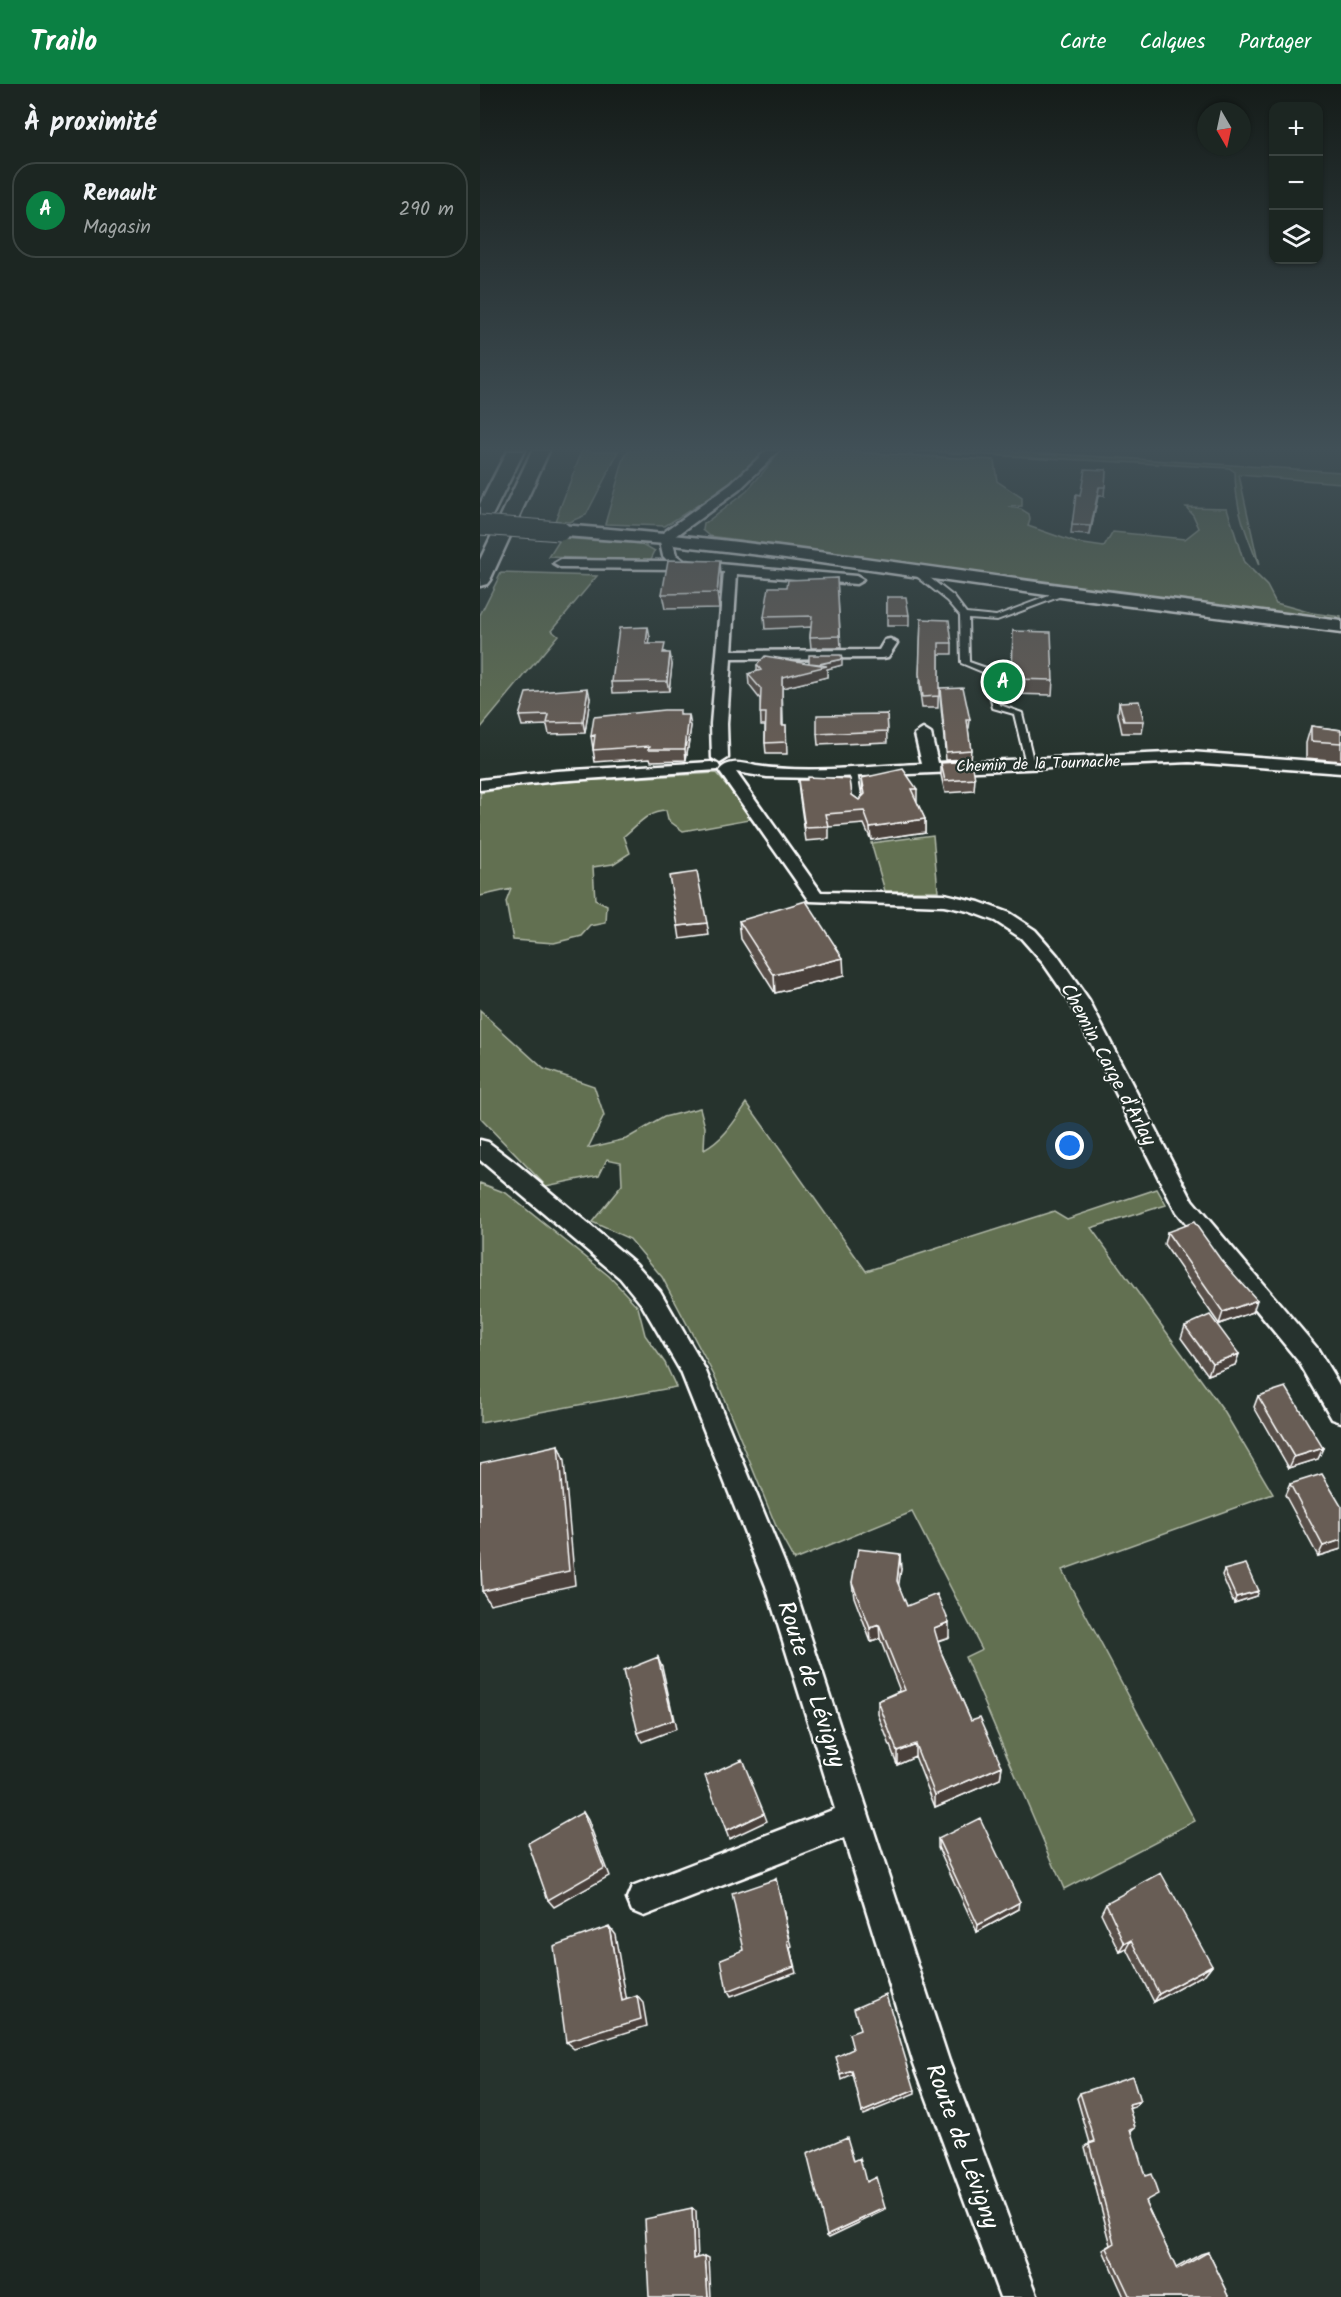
<!DOCTYPE html>
<html lang="fr">
<head>
<meta charset="utf-8">
<style>
  :root { --surface:#1c2622; --page:#29322f; --text:#f1f3f6; --muted:#a0a5a5; --line:#3a4340; --accent:#0b8043 }
  body { margin:0; font-family:Kalam,sans-serif; background:var(--page); color:var(--text) }
  .controls { position:absolute; right:18px; top:18px; display:grid; overflow:hidden; border-radius:12px; box-shadow:0 2px 4px #0004 }
  .controls button { width:54px; height:54px; display:grid; place-items:center; padding:0; border:0; border-bottom:2px solid var(--line); background:var(--surface); color:var(--text); font:30px sans-serif }
  .compass { position:absolute; left:717px; top:18px; width:54px; height:54px; border-radius:50%; background:var(--surface); box-shadow:0 2px 4px #0004; rotate:171deg }
  .you { position:absolute; left:590px; top:1062px; width:21px; height:21px; margin:-15px; border:4px solid #fff; border-radius:50%; background:#1a73e8; box-shadow:0 0 0 9px #1a73e833 }
  .badge { display:grid; place-items:center; width:39px; height:39px; border-radius:50%; background:var(--accent); color:#fff; font-size:20px; font-weight:700 }
  .pin { position:absolute; translate:-50% -50%; border:3px solid #fff; box-shadow:0 2px 6px #0006 }
  .list { margin:0; padding:0; list-style:none }
  h2 { display:flex; justify-content:space-between; align-items:center; height:78px; margin:0; padding:0 24px; font-size:26px }
  h2 small { font-size:20px; font-weight:400; color:var(--muted) }
  .list li { display:grid; grid-template-columns:39px 1fr auto; gap:18px; align-items:center; box-sizing:border-box; height:96px; margin:0 12px 12px; padding:0 12px; border:2px solid var(--line); border-radius:24px }
  .list b { display:block; font-size:22px; white-space:nowrap }
  .list p { margin:0; font-size:20px; white-space:nowrap; color:var(--muted) }
  .list em { font-size:20px; font-style:normal; color:var(--muted) }
  .icon { flex:none; width:33px; height:33px; fill:none; stroke:currentColor; stroke-width:2; stroke-linecap:round; stroke-linejoin:round }
  .map { position:relative; flex:none; width:861px; height:2213px; overflow:hidden }
  header { display:flex; align-items:center; gap:36px; box-sizing:border-box; height:84px; padding:0 30px; background:var(--accent); color:#fff }
  header strong { font-size:28px }
  nav { display:flex; gap:33px; margin-inline-start:auto; font-size:21px }
  main { display:flex }
  aside { flex:1; background:var(--surface) }
  .map>svg:first-child { display:block }
  .green { fill:#627051; stroke:#b0b8a8; stroke-width:1.5 }
  .lines { fill:none; stroke-linecap:round; stroke-linejoin:round }
  .service-casing { stroke:#fff; stroke-width:4 }
  .minor-casing { stroke:#fff; stroke-width:5 }
  .secondary-casing { stroke:#fff; stroke-width:5 }
  .motorway-casing { stroke:#fff; stroke-width:5 }
  .service { fill:#26332d; fill-rule:evenodd }
  .minor { fill:#26332d; fill-rule:evenodd }
  .secondary { fill:#26332d; fill-rule:evenodd }
  .motorway { fill:#26332d; fill-rule:evenodd }
  .secondary-bridge-casing { stroke:#fff; stroke-width:21; stroke-linecap:butt }
  .secondary-bridge { stroke:#26332d; stroke-width:19 }
  .wall { fill:#595048; stroke:#fff; stroke-width:1.5 }
  .shaded-wall { fill:#49413b; stroke:#fff; stroke-width:1.5 }
  .building { fill:#685d54; stroke:#fff; stroke-width:1.5 }
  .labels { text-anchor:middle; stroke-width:4.5; stroke-linejoin:round; paint-order:stroke }
  .far-street-label { font-size:16px; fill:#fff; stroke:#26332d }
  .street-label { font-size:20px; fill:#fff; stroke:#26332d }
  .near-street-label { font-size:24px; fill:#fff; stroke:#26332d }
</style>
</head>
<body>
<header>
<strong>Trailo</strong>
<nav><a>Carte</a><a>Calques</a><a>Partager</a></nav>
</header>
<main>
<aside>
<h2>À proximité<small></small></h2>
<ul class="list">
<li><span class="badge">A</span><div><b>Renault</b><p>Magasin</p></div><em>290 m</em></li>
</ul>
</aside>
<div class="map">
<svg width="861" height="2213" viewBox="0 0 861 2213">
  <rect width="100%" height="100%" fill="#26332d"/>
  <filter id="ink" filterUnits="userSpaceOnUse"><feTurbulence type="fractalNoise" baseFrequency=".0167" numOctaves="2"/><feDisplacementMap in="SourceGraphic" scale="12" xChannelSelector="R" yChannelSelector="G"/><feConvolveMatrix kernelMatrix="1 2 1 2 8 2 1 2 1" color-interpolation-filters="sRGB"/></filter>
  <g filter="url(#ink)">
    <path class="green" d="M102,367h37l-33,64 -17,7 -14,-1z
      M149,367h127l5,4 -35,32 -61,39 -60,-2 19,-66z
      M301,367h51l162,9 3,21 25,17v8l-13,1 12,2 8,5 1,6 -2,6 49,17 27,4 9,-15 72,7 14,-11 -6,-13 -7,-8 41,1 17,55 23,23 9,17 36,10 29,4v6l-631,-87 -7,-6 1,-6 43,-33z
      M435,367h96l330,21v11l-102,-8 20,91c-13,-32 -24,-59 -24,-94l-6,-4z
      M81,454l82,6 12,7 -5,10 -101,-4z
      M21,489l96,3 -45,54 6,5 -78,94v-114z
      M236,689l39,45 -72,13 -15,-11 -2,-9c-20,1 -27,13 -42,25l6,17 -17,11 -20,3 2,33 12,6 -1,17 -15,3 -9,10 -28,7 -41,-3 -7,-38 5,-13 -31,7v-103l50,-9z
      M453,751l5,56h-53l-14,-48z
      M0,927l64,58 50,17 10,30 -16,32 38,-9 38,-22 36,-9 5,19 -1,23c20,-11 30,-28 43,-47l119,168 188,-60 13,8 90,-30 9,16 -75,23 134,185 48,81 -211,76 133,251 -131,68 -99,-232 17,-8 -70,-137 -118,48 -16,-29 -62,-152 -54,-102 -32,-38 -38,-17 30,-37 -1,-23 -14,-3 -8,16 -53,11 -66,-68z
      M0,1099l26,10 103,83 29,31 7,28 20,28 11,24 -196,36z"/>
    <g class="lines">
      <g class="service-casing">
        <path id="service" d="M434,486h6l34,27 12,16 30,3 69,-26 7,2 -75,28 -29,-2 1,44 23,8 8,35 22,8 12,51 -1,2 -7,-2 -12,-50 -21,-6 -8,-35 -24,-10 -1,-48 -12,-14 -34,-27z
          M373,685l4,3 6,35 -4,3 -4,-3 -6,-35z"/>
      </g>
      <g class="minor-casing">
        <path id="minor" d="M286,367h13l-40,39 -67,49 4,16 8,6 172,15 7,4 -7,4 -119,-10 -5,77 147,-1 6,-10 5,-1 7,4 -9,14 -5,1 -152,1 -4,65 1,34 -8,5 -8,-5 -1,-34 13,-152 -44,-3 -119,-1 -7,-4 7,-4 107,1 -5,-5 -4,-18 1,-3 71,-51z
          M443,645l8,5 7,29 252,-11 151,11v10l-151,-11 -374,16 -49,-1 -31,-5 85,120 123,2 35,8 30,11 26,17 22,25 32,46 103,199 125,148 24,40v34l-9,-3 -33,-57 -123,-150 -106,-210 -27,-39 -22,-25 -26,-17 -27,-10 -24,-5 -134,-5 -91,-130c9,-12 24,-8 37,-5 54,8 112,0 166,-2l-7,-30z
          M232,678l6,2 2,3 -2,3 -162,11 -76,9v-10l76,-9z
          M0,1056l8,2 30,23 118,99 24,27 45,78 89,217 155,475 89,236h-38l-87,-236 -69,-223 -200,78 -12,-5 -5,-12 5,-12 203,-78 -69,-223 -85,-214 -39,-67 -22,-27 -140,-118z"/>
      </g>
      <g class="secondary-casing">
        <path id="secondary" d="M80,441c170,12 337,38 506,61 91,12 183,23 275,35v12l-273,-35 -290,-41 -113,-13 -112,-9 -2,-4 2,-4z"/>
      </g>
      <g class="motorway-casing">
        <path id="motorway" d="M27,367h17l-35,71 -2,4 -7,2v-24z
          M52,367h17l-59,129 -3,4 -7,2v-26z"/>
      </g>
      <use href="#service" class="service"/>
      <use href="#minor" class="minor"/>
      <use href="#secondary" class="secondary"/>
      <use href="#motorway" class="motorway"/>
      <g class="secondary-bridge-casing">
        <path id="secondary-bridge" d="M0,441l80,6"/>
      </g>
      <use href="#secondary-bridge" class="secondary-bridge"/>
    </g>
    <path class="wall" d="M626,386l-2,26h-6l-8,39 -19,-1 1,-9 8,-29z
      M241,492l-2,32 -54,1 -3,-15z
      M357,494l4,70h-30l-1,-11 1,-10 -46,2 -1,-12 23,-30z
      M407,513l22,18v11h-22z
      M441,535l31,24v11h-13l-1,54h-16l-3,-22z
      M533,547l40,49 -1,15 -41,-1z
      M170,554l-1,6 18,9 5,11 -3,27 -56,2 -1,-11z
      M329,579l33,2 -15,4v8l-45,11 1,37h3l1,29h-21l-1,-11v-18h-4l-1,-26 -11,-14 -1,-11 9,-3v-6z
      M460,604l30,32 -1,8 -1,1 3,21 -1,9 -24,1 -6,-63z
      M110,614l-5,35 -36,1 -2,-9 -25,1 -3,-10z
      M639,618l25,19 -2,12h-20l-4,-19z
      M407,630l1,28 -70,3 -1,-11z
      M201,631l10,11 -5,34 -35,1 -1,-3 -55,4 -4,-26z
      M831,642l30,4v31l-35,-3v-15z
      M461,679l34,16 -1,12 -29,2 -4,-18z
      M382,694l55,11v12h-1l9,18v13l-54,8 -7,-16 -35,3v12l-23,2 -7,-49 -1,-12 54,15 7,5 4,-4z
      M259,837l105,55 -69,17 -34,-54z
      M687,1148l54,28 32,52 -34,12 -55,-80z
      M705,1242l54,28 -4,11 -27,10 -27,-37z
      M778,1312l65,52 -5,11 -29,9 -35,-61z
      M810,1400l51,65 -23,7 -33,-61z
      M421,1485l-3,16 9,21 42,31 -11,4 3,11 30,68 31,46 -2,13 -65,28 -20,-51 -18,8 -19,-50v-13l22,-10 -20,-52 -9,3 -17,-45 -2,-15z
      M744,1486l32,26 -22,7 -12,-28z
      M458,1755l81,70 -42,23 -39,-85z
      M626,1819l106,62 -7,9 -51,28 -27,-53 -7,3 -19,-39z
      M600,2009l55,14 -5,1 6,19 -4,4 13,70 31,67 25,-14 7,-2 22,45h-106l-21,-47 8,-5 -26,-98 5,-4 -13,-45z"/>
    <path class="shaded-wall" d="M619,403l-1,9 -8,39 1,-9z
      M240,477l1,15 -2,32 -2,-15z
      M168,543l2,11 -2,17 -2,-11z
      M190,569l2,11 -3,27 -2,-10z
      M362,575v6l-15,4v8l-45,11 1,49 -1,-60 26,-10z
      M108,604l2,10 -5,35 -2,-11z
      M209,631l2,11 -5,34 -1,-11z
      M445,735v13l-54,8 -1,-13z
      M227,839l2,12 -29,4 -2,-13z
      M363,874l1,18 -69,17 -1,-18z
      M777,1216l-4,12 -34,12 4,-12z
      M759,1270l-4,11 -27,10 4,-12z
      M78,1362l6,15 11,124 -85,19 -8,-13z
      M843,1364l-5,11 -29,9 5,-11z
      M861,1456v9l-23,7 5,-10z
      M420,1470l1,15 -4,27v-15z
      M778,1507l-2,5 -22,7 2,-6z
      M469,1538v15l-16,5 1,-14z
      M399,1541l1,14 -9,3 -1,-14z
      M178,1573l4,9 14,63 -34,13 -4,-9z
      M435,1660v12l-18,8v-13z
      M522,1682l-2,13 -65,28v-12z
      M103,1728l5,8 21,56 -55,31 -6,-7z
      M284,1729l3,8 -38,18 -3,-8z
      M296,1795l16,68 -2,1 6,24 -66,25 -3,-5z
      M540,1818l-1,7 -42,23 1,-7z
      M129,1842l6,8 13,74 -6,-7z
      M652,1856l-5,9 -7,3 5,-8z
      M732,1881l-7,9 -51,28 5,-8z
      M157,1912l6,7 4,23 -73,23 -8,-7z
      M372,1987l1,4 -11,5 -1,-5z
      M435,2006v4l-52,21 -1,-3z
      M660,2018l-5,5 -10,3 4,-5z
      M405,2124l1,2 -57,27 -2,-2z
      M212,2125l4,2 2,49 -4,-1z
      M225,2172l4,2 2,39h-3z"/>
    <path class="building" d="M605,385l21,1 -1,17h-6l-8,39 -19,-1 4,-30 4,1z
      M188,476l52,1 -3,32 -55,1z
      M357,494l3,58 -30,1 2,-21 -48,1 5,-30h18l1,-7z
      M407,513h19l3,18h-22z
      M441,535l28,1 3,23h-13v53l-17,1 -3,-23z
      M168,543l-2,17h19l-2,9h7l-3,28 -55,1 7,-54z
      M533,547l38,1 2,48 -41,-1z
      M329,571h32l1,4 -23,5 -10,-1z
      M285,572l62,10 -45,11v48h4v17l-21,1 1,-30h-6l1,-24 -13,-15 13,-4 -4,-5z
      M483,603l7,33h-3l4,30 -25,2 -6,-64z
      M108,604l-5,34 -36,1 2,-8 -30,1 7,-23z
      M659,617l5,20h-20l-5,-19z
      M184,626h16v5h9l-4,34h-36l1,-3 -57,4 2,-15 -4,1 3,-19z
      M407,630l1,17 -71,3v-19z
      M831,642l30,4v13l-30,-2z
      M492,677l3,18 -30,2 -4,-18z
      M423,685l14,20h-6l14,30 -55,8 -6,-16 -38,3 3,13 -24,1 -7,-48h9v-3l43,2 2,16 7,5 6,-6 -3,-16z
      M217,788l10,51 -29,3 -9,-50z
      M326,817l37,57 -69,17 -35,-54z
      M714,1138l27,38 36,40 -34,12 -56,-80z
      M730,1231l29,39 -27,9 -27,-37z
      M806,1303l37,61 -29,9 -36,-61z
      M78,1362l11,125 -87,20 -2,-44v-84z
      M842,1390l19,32v34l-18,6 -33,-62z
      M378,1465l42,5 -3,27 10,25 30,-12 12,28 -15,6 7,24 30,68 9,-3 22,49 -67,29 -20,-51 -18,7 -19,-50 27,-11 -26,-65 -9,3 -18,-46z
      M766,1480l12,27 -22,6 -12,-27z
      M178,1573l15,63 -35,13 -15,-62z
      M262,1675l22,54 -38,18 -21,-55z
      M103,1728l21,56 -56,32 -20,-57z
      M500,1734l40,84 -42,23 -40,-86z
      M681,1789l51,92 -53,29 -27,-54 -7,4 -19,-41z
      M296,1795l14,62 -2,1 6,24 -67,26 -6,-33 23,-9 -12,-56z
      M129,1842l13,75 15,-5 4,23 -75,23 -13,-96z
      M406,1910l29,96 -53,22 -10,-41 -11,4 -5,-18 17,-8 -4,-15 11,-4 -6,-22z
      M652,1992l8,26 -11,3 7,22 -5,2 14,47 6,-2 7,20 -13,7 32,69 31,-18 22,45h-100l-23,-49 8,-5 -26,-100 6,-2 -15,-48z
      M367,2053l7,24 6,-3 6,24 10,-5 9,31 -58,27 -20,-81z
      M212,2125l2,50 11,-3 3,41h-59l-4,-78z"/>
  </g>
  <linearGradient id="sky" x2="0" y2="1"><stop stop-color="#151c19"/><stop offset="0.54" stop-color="#415057"/><stop offset="1" stop-color="#415057" stop-opacity="0"/></linearGradient>
  <rect width="861" height="677" fill="url(#sky)"/>
  <g class="labels">
    <g class="far-street-label">
      <text transform="translate(558 679) rotate(-2)" y="6">Chemin de la Tournache</text>
    </g>
    <g class="street-label">
      <text transform="translate(629 980) rotate(62)" y="7">Chemin Carge d'Arlay</text>
    </g>
    <g class="near-street-label">
      <text transform="translate(332 1600) rotate(72)" y="8">Route de Lévigny</text>
      <text transform="translate(483 2062) rotate(70)" y="8">Route de Lévigny</text>
    </g>
  </g>
</svg>
<div class="controls">
<button>+</button>
<button>−</button>
<button><svg class="icon" aria-label="layers" viewBox="0 0 24 24"><path d="M12 4l9 5-9 5-9-5zM3 14l9 5 9-5"/></svg></button>
</div>
<svg class="compass" viewBox="-18 -18 36 36"><path d="M0-13l5 13h-10z" fill="#e53935"/><path d="M0 13l5-13h-10z" fill="#a0a5a5"/></svg>
<div class="you"></div>
<div class="pin badge" style="left:523px;top:598px">A</div>
</div>
</main>
</body>
</html>
